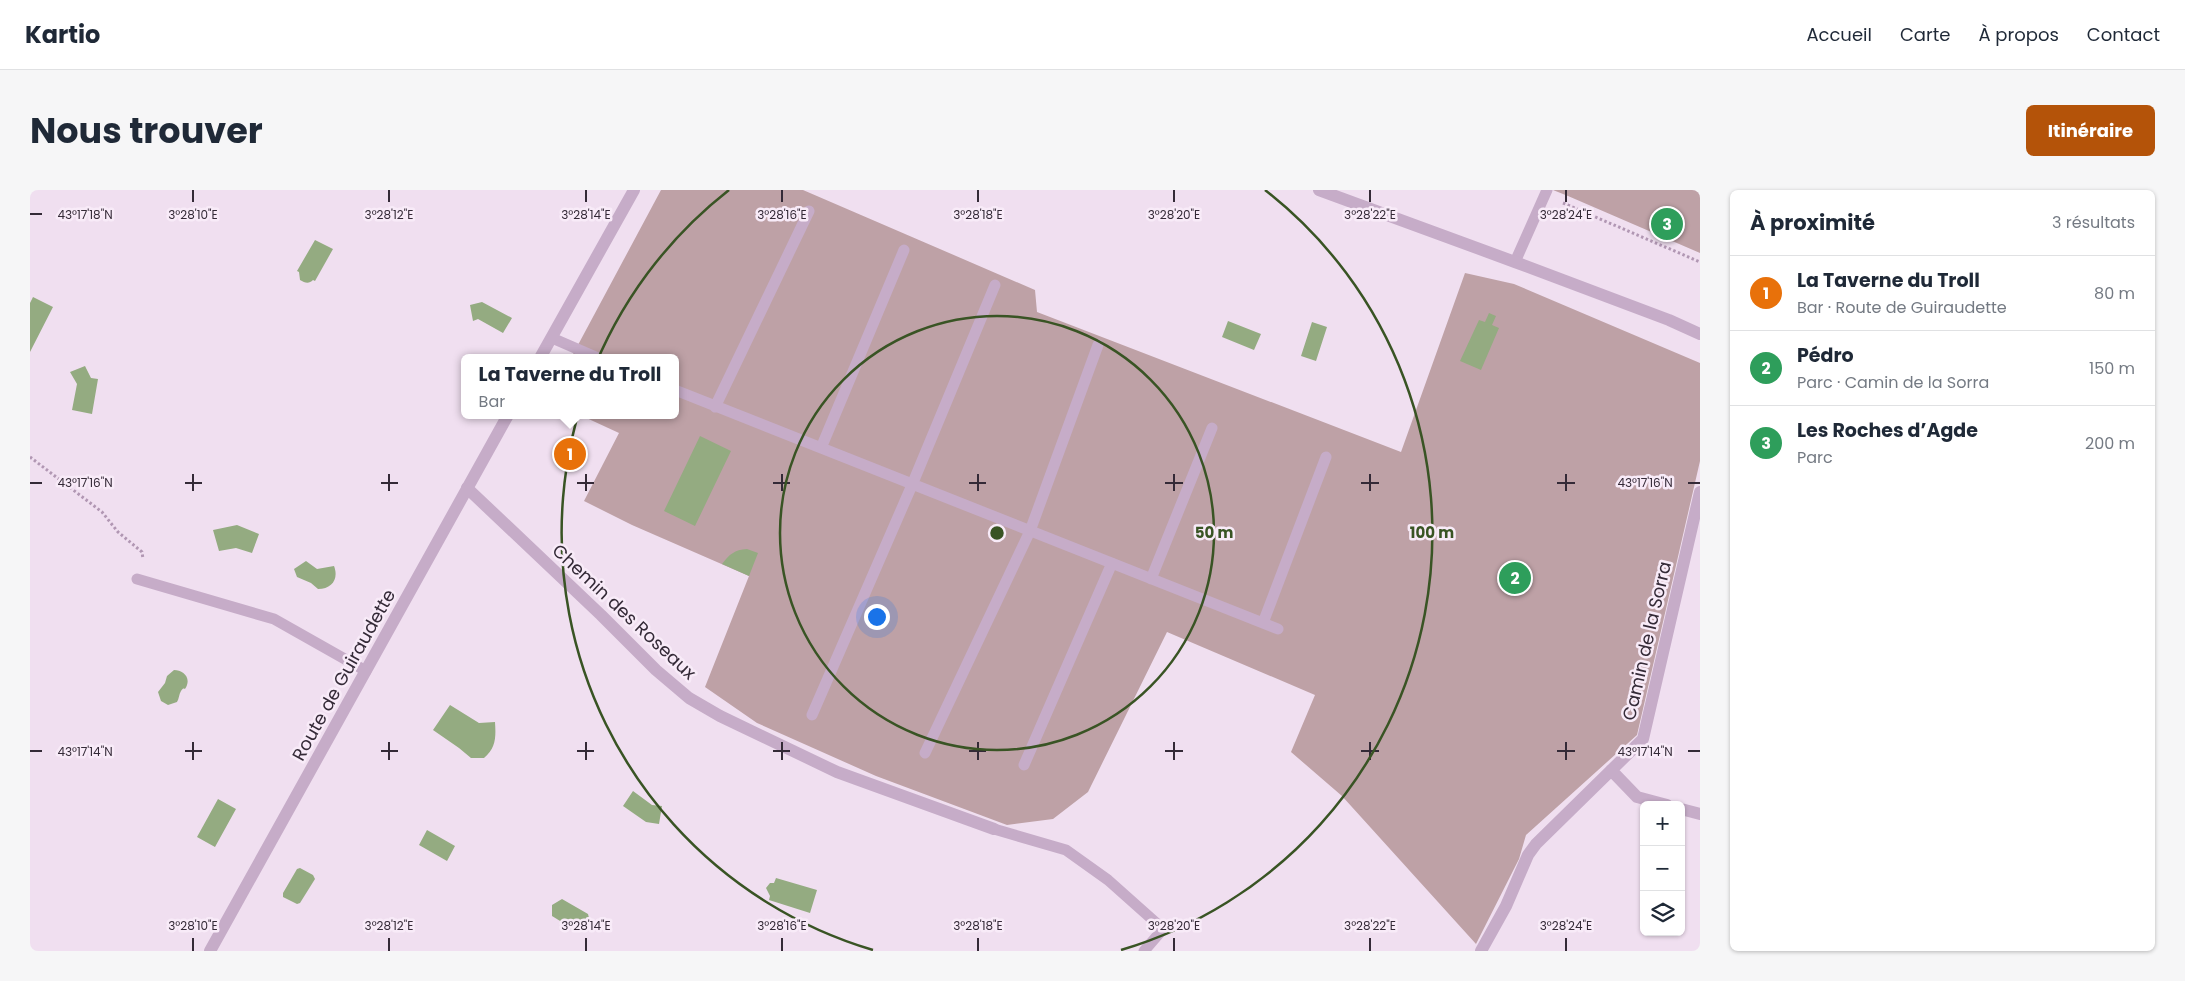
<!DOCTYPE html>
<html lang="fr">
<head>
<meta charset="utf-8">
<style>
  :root { --surface:#fff; --page:#f6f6f7; --text:#1f2937; --muted:#747a83; --line:#e0e1e3; --accent:#b45309 }
  body { margin:0; font-family:Poppins,sans-serif; background:var(--page); color:var(--text) }
  .controls { position:absolute; right:15px; bottom:15px; display:grid; overflow:hidden; border-radius:8px; box-shadow:0 1px 4px #0004 }
  .controls button { width:45px; height:45px; display:grid; place-items:center; padding:0; border:0; border-bottom:1px solid var(--line); background:var(--surface); color:var(--text); font:25px sans-serif }
  .you { position:absolute; left:846px; top:426px; width:18px; height:18px; margin:-12px; border:4px solid #fff; border-radius:50%; background:#1a73e8; box-shadow:0 0 0 8px #1a73e833 }
  .badge { display:grid; place-items:center; width:32px; height:32px; border-radius:50%; background:var(--accent); color:#fff; font-size:16px; font-weight:700 }
  .pin { position:absolute; translate:-50% -50%; border:2px solid #fff; box-shadow:0 1px 5px #0006 }
  .popup { position:absolute; left:431px; top:164px; width:218px; height:65px; box-sizing:border-box; display:grid; place-content:center; border-radius:8px; background:var(--surface); filter:drop-shadow(0 1px 4px #0005); font-size:16px; white-space:nowrap; color:var(--muted) }
  .popup b { font-size:19px; color:var(--text) }
  .popup::after { content:''; position:absolute; left:50%; top:100%; margin-left:-10px; border:10px solid transparent; border-top-color:var(--surface) }
  .list { margin:0; padding:0; list-style:none }
  h2 { display:flex; justify-content:space-between; align-items:center; height:65px; margin:0; padding:0 20px; font-size:21px }
  h2 small { font-size:16px; font-weight:400; color:var(--muted) }
  .list li { display:grid; grid-template-columns:32px 1fr auto; gap:15px; align-items:center; box-sizing:border-box; height:75px; padding:0 20px; border-top:1px solid var(--line) }
  .list b { display:block; font-size:19px; white-space:nowrap }
  .list p { margin:0; font-size:16px; white-space:nowrap; color:var(--muted) }
  .list em { font-size:16px; font-style:normal; color:var(--muted) }
  .icon { flex:none; width:28px; height:28px; fill:none; stroke:currentColor; stroke-width:2; stroke-linecap:round; stroke-linejoin:round }
  .map { position:relative; flex:none; width:1670px; height:761px; overflow:hidden; border-radius:8px }
  header { display:flex; align-items:center; gap:30px; box-sizing:border-box; height:70px; padding:0 25px; background:var(--surface); border-bottom:1px solid var(--line) }
  header strong { font-size:24px }
  nav { display:flex; gap:28px; margin-inline-start:auto; font-size:18px }
  .intro { display:flex; align-items:center; justify-content:space-between; box-sizing:border-box; height:120px; padding:0 30px }
  h1 { margin:0; font-size:35px }
  .button { padding:12px 22px; border-radius:8px; background:var(--accent); color:#fff; font-size:18px; font-weight:700 }
  main { display:flex; gap:30px; padding:0 30px }
  aside { flex:1; background:var(--surface); border-radius:8px; box-shadow:0 1px 4px #0004 }
  .map>svg:first-child { display:block }
  .green { fill:#bea1a6 }
  .water { fill:#94ab81 }
  .lines { fill:none; stroke-linecap:round; stroke-linejoin:round }
  .path { stroke:#b197b3; stroke-width:3; stroke-dasharray:2.5 2.5; stroke-linecap:butt }
  .service { stroke:#c6acc8; stroke-width:11 }
  .minor { stroke:#c6acc8; stroke-width:12 }
  .tertiary { stroke:#c6acc8; stroke-width:12 }
  .ticks { fill:none; stroke:#342a37; stroke-width:2 }
  .ring { fill:none; stroke:#395424; stroke-width:2.5 }
  .labels { text-anchor:middle; stroke-width:5; stroke-linejoin:round; paint-order:stroke }
  .street-label { font-size:18px; fill:#342a37; stroke:#f8ebf8 }
  .ticks-label { font-size:12px; text-anchor:middle; fill:#342a37; stroke:#f8ebf8; stroke-width:5; stroke-linejoin:round; paint-order:stroke }
  .centre { fill:#395424; stroke:#f8ebf8; stroke-width:2.5 }
  .ring-label { font-size:15px; text-anchor:middle; font-weight:bold; fill:#395424; stroke:#f8ebf8; stroke-width:5; stroke-linejoin:round; paint-order:stroke }
</style>
</head>
<body>
<header>
<strong>Kartio</strong>
<nav><a>Accueil</a><a>Carte</a><a>À propos</a><a>Contact</a></nav>
</header>
<div class="intro"><h1>Nous trouver</h1><a class="button">Itinéraire</a></div>
<main>
<div class="map">
<svg width="1670" height="761" viewBox="0 0 1670 761">
  <rect width="100%" height="100%" fill="#f0dff0"/>
  <path class="green" d="M631,0h142l232,100 2,22 364,140 64,-179 49,11 186,79v98l-63,274 -111,100 -7,24 -43,85 -134,-148 -51,-44 24,-57 -148,-63 -79,160 -35,27 -46,6 -131,-49 -119,-53 -52,-36 44,-111 -117,-51 -48,-24 35,-68 -39,-18h95v-57h-104z
    M1523,0h147v63l-132,-57z"/>
  <path class="water" d="M285,50l18,9 -18,32 -2,-1c-4,4 -8,3 -13,0l-1,-8 -2,-1z
    M3,107l20,10 -23,45v-49z
    M452,112l30,16 -9,15 -25,-14 -5,2 -3,-16z
    M1459,123l7,3 -4,9 7,3 -18,42 -21,-9 19,-41 6,2z
    M1198,131l33,13 -7,16 -32,-13z
    M1282,132l15,5 -11,34 -15,-5z
    M55,176l6,12 7,1 -6,35 -20,-4 5,-26 -7,-12z
    M670,246l31,15 -36,75 -31,-15z
    M207,335l22,9 -7,19 -16,-5 -17,3 -6,-21z
    M717,359l11,4 -9,23 -27,-12c8,-10 12,-14 25,-15z
    M276,371l11,8 17,-3c5,13 -2,23 -16,23l-7,-6 -14,-6 -3,-8z
    M144,480c8,0 16,6 13,15 -3,8 -2,0 -6,6 -2,3 -2,8 -4,11l-9,3 -7,-4 -3,-9 7,-9 2,-7z
    M420,515l29,18 16,-1c1,15 1,26 -11,36h-13l-12,-10 -26,-18z
    M603,601l19,14 10,1 -3,18 -13,-2 -23,-16z
    M188,609l18,10 -21,38 -18,-10z
    M397,640l28,16 -8,15 -28,-16z
    M270,678l13,7 2,4 -15,24 -3,1 -14,-7v-4l14,-24z
    M746,688l41,12 -7,23 -41,-13 1,-4 -4,-8 4,-5h4z
    M532,709l26,15c3,9 -1,15 -10,18l-26,-16v-11z"/>
  <g class="lines">
    <path class="path" d="M1533,13l137,59
      M0,267l72,55 16,20 24,20 1,7"/>
    <path class="service" d="M1485,72l32,-72
      M522,148l46,20
      M645,200l603,239
      M685,217l94,-196
      M791,258l83,-198
      M107,389l137,40 92,52
      M1121,389l61,-151
      M1233,433l63,-166
      M782,525l100,-230 83,-200
      M895,563l105,-222 68,-186
      M994,575l88,-202
      M964,639l72,21 42,30 55,49 -19,22"/>
    <path class="minor" d="M437,298l134,127 55,55 33,28 31,18 117,56 157,57
      M1581,580l26,27 30,8
      M1651,619l19,5
      M1451,761l25,-45 22,-51 8,-11 107,-105 57,-247"/>
    <path class="tertiary" d="M1289,0l196,72 154,58 31,14
      M510,168l94,-168
      M180,761l298,-536"/>
  </g>
  <path class="ticks" d="M163,0v12M359,0v12M556,0v12M752,0v12M948,0v12M1144,0v12M1340,0v12M1536,0v12M0,24h12M163,284v17M359,284v17M556,284v17M752,284v17M948,284v17M1144,284v17M1340,284v17M1536,284v17M0,293h12M155,293h17M351,293h17M547,293h17M743,293h17M939,293h17M1135,293h18M1331,293h18M1527,293h18M1658,293h12M163,552v18M359,552v18M556,552v18M752,552v18M948,552v18M1144,552v18M1340,552v18M1536,552v18M0,561h12M155,561h17M351,561h17M547,561h17M743,561h17M939,561h17M1135,561h18M1331,561h18M1527,561h18M1658,561h12M163,748v13M359,748v13M556,748v13M752,748v13M948,748v13M1144,748v13M1340,748v13M1536,748v13"/>
  <g class="ring">
    <circle cx="967" cy="343" r="217"/>
    <path d="M843 760A435 435 0 0 1 699 0M1235 0A435 435 0 0 1 1091 760"/>
  </g>
  <g class="labels">
    <g class="street-label">
      <text transform="translate(594 422) rotate(43)" y="6">Chemin des Roseaux</text>
      <text transform="translate(1617 451) rotate(-77)" y="6">Camin de la Sorra</text>
      <text transform="translate(314 485) rotate(-61)" y="6">Route de Guiraudette</text>
    </g>
  </g>
  <g class="ticks-label">
    <text x="55" y="29">43°17'18"N</text>
    <text x="163" y="29">3°28'10"E</text>
    <text x="359" y="29">3°28'12"E</text>
    <text x="556" y="29">3°28'14"E</text>
    <text x="752" y="29">3°28'16"E</text>
    <text x="948" y="29">3°28'18"E</text>
    <text x="1144" y="29">3°28'20"E</text>
    <text x="1340" y="29">3°28'22"E</text>
    <text x="1536" y="29">3°28'24"E</text>
    <text x="55" y="297">43°17'16"N</text>
    <text x="1615" y="297">43°17'16"N</text>
    <text x="55" y="566">43°17'14"N</text>
    <text x="1615" y="566">43°17'14"N</text>
    <text x="163" y="740">3°28'10"E</text>
    <text x="359" y="740">3°28'12"E</text>
    <text x="556" y="740">3°28'14"E</text>
    <text x="752" y="740">3°28'16"E</text>
    <text x="948" y="740">3°28'18"E</text>
    <text x="1144" y="740">3°28'20"E</text>
    <text x="1340" y="740">3°28'22"E</text>
    <text x="1536" y="740">3°28'24"E</text>
  </g>
  <circle cx="967" cy="343" r="8" class="centre"/>
  <g class="ring-label">
    <text x="1184" y="348">50 m</text>
    <text x="1402" y="348">100 m</text>
  </g>
</svg>
<div class="controls">
<button>+</button>
<button>−</button>
<button><svg class="icon" aria-label="layers" viewBox="0 0 24 24"><path d="M12 4l9 5-9 5-9-5zM3 14l9 5 9-5"/></svg></button>
</div>
<div class="you"></div>
<div class="pin badge" style="left:540px;top:264px;background:#e8710a">1</div>
<div class="popup"><b>La Taverne du Troll</b>Bar</div>
<div class="pin badge" style="left:1485px;top:388px;background:#2e9e5b">2</div>
<div class="pin badge" style="left:1637px;top:34px;background:#2e9e5b">3</div>
</div>
<aside>
<h2>À proximité<small>3 résultats</small></h2>
<ul class="list">
<li><span class="badge" style="background:#e8710a">1</span><div><b>La Taverne du Troll</b><p>Bar · Route de Guiraudette</p></div><em>80 m</em></li>
<li><span class="badge" style="background:#2e9e5b">2</span><div><b>Pédro</b><p>Parc · Camin de la Sorra</p></div><em>150 m</em></li>
<li><span class="badge" style="background:#2e9e5b">3</span><div><b>Les Roches d’Agde</b><p>Parc</p></div><em>200 m</em></li>
</ul>
</aside>
</main>
</body>
</html>
